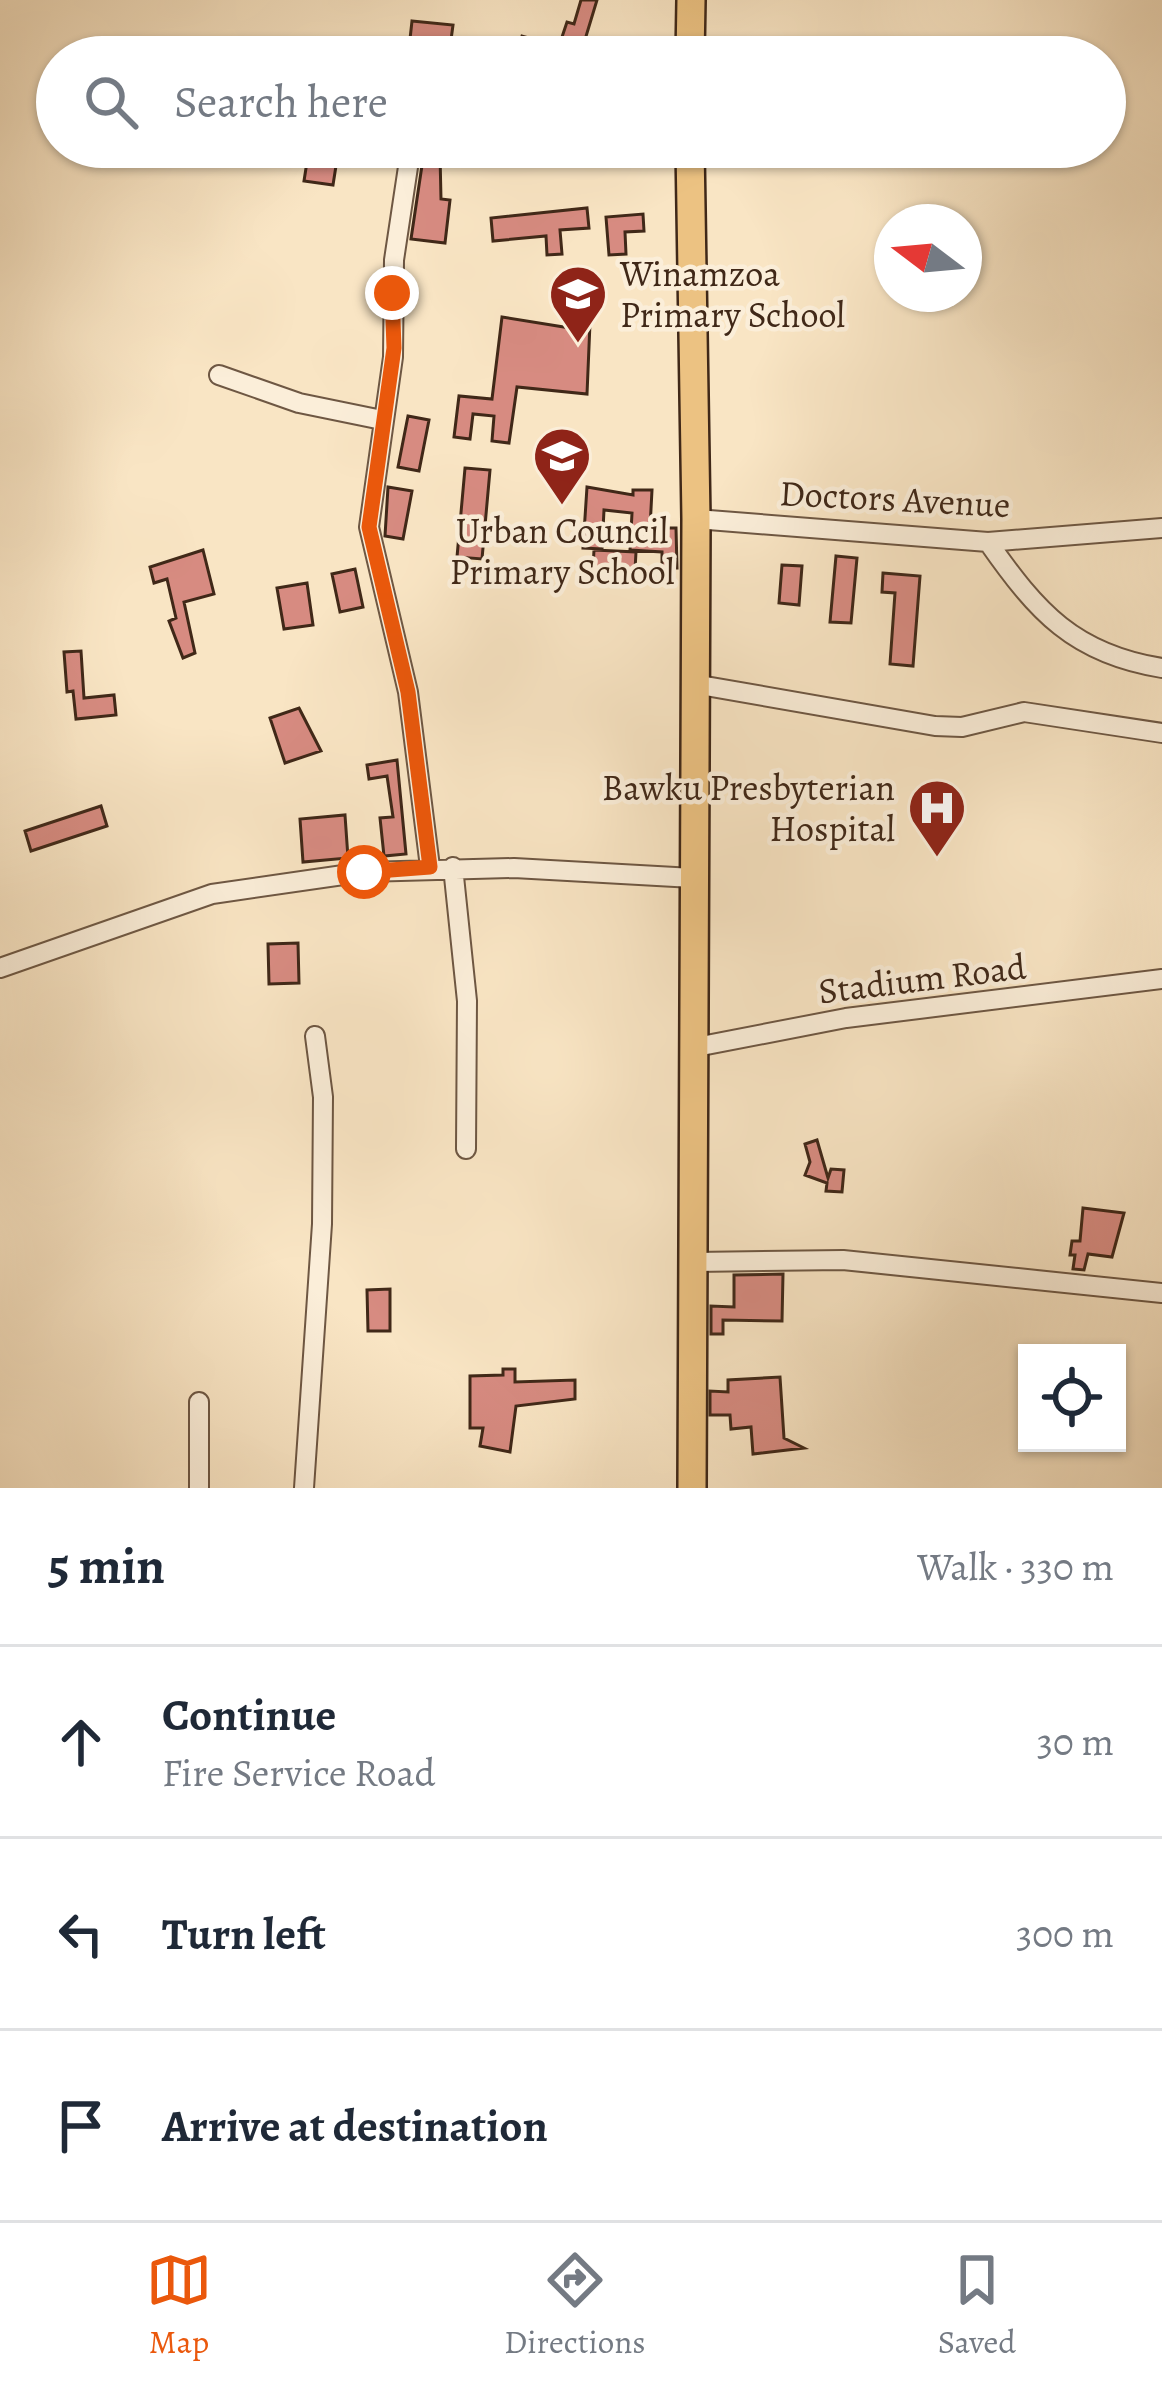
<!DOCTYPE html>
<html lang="en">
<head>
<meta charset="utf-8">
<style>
  :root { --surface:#fff; --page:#f2f2f3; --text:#1f2937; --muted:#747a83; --line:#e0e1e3; --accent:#ea580c }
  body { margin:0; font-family:Alegreya,serif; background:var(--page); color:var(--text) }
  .controls { position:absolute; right:36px; bottom:36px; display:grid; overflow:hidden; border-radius:0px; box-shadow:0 3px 9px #0004 }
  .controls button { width:108px; height:108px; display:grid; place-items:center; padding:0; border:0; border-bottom:3px solid var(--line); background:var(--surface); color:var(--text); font:60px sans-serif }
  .compass { position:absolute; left:874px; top:204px; width:108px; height:108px; border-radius:50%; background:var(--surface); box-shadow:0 3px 9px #0004; rotate:286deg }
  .stop { position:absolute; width:36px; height:36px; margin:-27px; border:9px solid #ea580c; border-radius:50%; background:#fff }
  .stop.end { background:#ea580c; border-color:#fff; box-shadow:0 3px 12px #0008 }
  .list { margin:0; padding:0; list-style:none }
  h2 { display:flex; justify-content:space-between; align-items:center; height:156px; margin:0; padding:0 48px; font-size:51px }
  h2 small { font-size:39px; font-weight:400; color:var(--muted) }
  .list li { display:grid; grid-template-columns:78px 1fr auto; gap:36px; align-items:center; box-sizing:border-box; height:192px; padding:0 48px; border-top:3px solid var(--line) }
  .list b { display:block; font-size:45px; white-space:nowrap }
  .list p { margin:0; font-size:39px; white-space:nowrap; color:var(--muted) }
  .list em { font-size:39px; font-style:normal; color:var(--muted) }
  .icon { flex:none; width:66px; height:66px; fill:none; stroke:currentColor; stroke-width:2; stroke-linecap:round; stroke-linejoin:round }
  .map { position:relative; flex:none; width:1162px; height:1488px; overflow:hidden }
  .search { position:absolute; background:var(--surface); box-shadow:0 3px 9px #0004; left:36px; right:36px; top:36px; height:132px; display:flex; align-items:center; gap:30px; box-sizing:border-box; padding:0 42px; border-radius:66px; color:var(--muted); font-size:45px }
  .sheet { height:732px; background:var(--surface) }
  nav { display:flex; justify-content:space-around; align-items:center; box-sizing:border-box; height:168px; border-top:3px solid var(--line); background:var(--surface); font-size:33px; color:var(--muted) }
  nav a { display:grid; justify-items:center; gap:6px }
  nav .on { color:var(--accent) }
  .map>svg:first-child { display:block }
  .building { fill:#d78b81; stroke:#402818; stroke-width:3 }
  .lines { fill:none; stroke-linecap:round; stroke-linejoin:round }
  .minor-casing { stroke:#6e5743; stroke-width:22 }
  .highway-casing { stroke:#402818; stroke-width:32 }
  .minor { stroke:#fbeed9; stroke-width:18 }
  .highway { stroke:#ecc282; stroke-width:27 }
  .route { stroke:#ea580c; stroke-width:15 }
  .labels { text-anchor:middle; stroke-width:9; stroke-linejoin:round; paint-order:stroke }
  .poi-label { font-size:36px; fill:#402818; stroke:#fbeed9; text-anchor:start }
  .street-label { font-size:36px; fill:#402818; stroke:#fbeed9 }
</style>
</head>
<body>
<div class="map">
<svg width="1162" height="1488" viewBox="0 0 1162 1488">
  <rect width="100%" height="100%" fill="#f9e5c4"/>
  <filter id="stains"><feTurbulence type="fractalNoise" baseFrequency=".00167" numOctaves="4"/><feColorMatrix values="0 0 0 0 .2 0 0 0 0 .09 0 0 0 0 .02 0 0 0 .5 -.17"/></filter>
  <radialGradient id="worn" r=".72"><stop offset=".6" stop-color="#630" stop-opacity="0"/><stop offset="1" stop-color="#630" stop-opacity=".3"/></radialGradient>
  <path class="building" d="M581,0h16l-13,43 -22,-6 5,-15 7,2z
    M412,21l41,4 -2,15 66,12 5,-16 14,4 -5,17h-123z
    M309,149l29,4 -5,32 -29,-4z
    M424,152l16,2 1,45 9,1 -5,43 -34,-4z
    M587,208l2,20 -29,2 2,24 -15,1 -1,-19 -53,5 -2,-23z
    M643,214l1,17 -19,1 1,22 -17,1 -3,-38z
    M575,297l16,2 -4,95 -70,-7 -8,56 -17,-2 2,-25 -21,-2 -3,25 -16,-2 5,-41 33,3 10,-82 68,11z
    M408,416l21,4 -10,51 -21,-4z
    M465,468l25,2 -8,89 -25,-2z
    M388,487l24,4 -9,48 -18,-3z
    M587,487l46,8v-5h19l-2,38h26l1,40h-15v-16l-32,-2 2,-37 -28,-3 -2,39 -19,-1z
    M203,550l11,44 -30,8 11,51 -12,5 -14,-37 7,-3 -9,-39 -13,4 -4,-16z
    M594,550l42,2 -1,18 -42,-2z
    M836,556l21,2 -6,65 -21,-1z
    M782,565l20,1 -3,39 -20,-2z
    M355,569l8,38 -23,5 -8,-38z
    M883,573l37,3 -7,90 -23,-2 5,-71 -13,-1z
    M307,583l6,42 -29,4 -7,-41z
    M81,651l3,47 30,-3 2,20 -40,4 -3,-28 -6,1 -3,-40z
    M299,708l22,43 -36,12 -15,-45z
    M397,760l9,94 -22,2 -4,-38 13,-1 -6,-41 -18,3 -2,-14z
    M101,806l6,20 -76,25 -6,-20z
    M345,815l3,43 -45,4 -3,-43z
    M298,943l1,40 -30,1 -1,-40z
    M817,1140l11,38 3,-9 13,1 -2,22 -16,-1 1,-8 -22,-8 5,-13 -5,-18z
    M1083,1208l41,5 -12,44 -24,-3 -4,16 -11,-1 2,-14h-5l2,-14h8z
    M783,1274l-1,47 -59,-1v14h-12v-28l23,1v-32z
    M390,1289v42h-22l-1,-41z
    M503,1369h12v13l60,-2v19l-59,7 -6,46 -30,-6 3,-18h-13v-52l33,-1z
    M780,1377l4,61 20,10 -51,6 -2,-27 -20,2 -1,-14h-20v-24l18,1v-12z"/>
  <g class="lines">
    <g class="minor-casing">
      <path id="minor" d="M411,147l-17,113 -1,97 -24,170 39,165 22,175
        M219,375l80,28 83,17
        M696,519l292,23 174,-14
        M988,542c49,70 86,112 174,126
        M694,684l241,42 27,1 62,-15 138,21
        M453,867l14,134 -1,148
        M0,968l212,-74 152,-22 150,-4 179,10
        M691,1048l155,-30 316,-39
        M695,1262l148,-2 319,33
        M199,1488v-86
        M304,1488l18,-264 1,-127 -8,-61"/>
    </g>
    <g class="highway-casing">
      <path id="highway" d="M690,57l1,-57
        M690,147l6,372 -4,969"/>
    </g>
    <use href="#minor" class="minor"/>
    <use href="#highway" class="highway"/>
  </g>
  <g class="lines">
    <path class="route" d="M364,872l66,-5 -22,-175 -39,-165 25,-179 -2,-55"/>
  </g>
  <defs>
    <g id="school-pin" transform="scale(3)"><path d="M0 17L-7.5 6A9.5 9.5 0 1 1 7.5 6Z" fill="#8f2418" stroke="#fbeed9"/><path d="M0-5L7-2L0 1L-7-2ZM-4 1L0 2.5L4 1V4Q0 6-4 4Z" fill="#fff"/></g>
    <g id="hospital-pin" transform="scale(3)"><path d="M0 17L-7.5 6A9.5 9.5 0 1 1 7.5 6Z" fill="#8f2418" stroke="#fbeed9"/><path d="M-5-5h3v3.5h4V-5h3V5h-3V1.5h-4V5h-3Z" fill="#fff"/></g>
  </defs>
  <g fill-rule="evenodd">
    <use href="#school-pin" x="578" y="294"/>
    <use href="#school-pin" x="562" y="456"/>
    <use href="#hospital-pin" x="937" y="808"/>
  </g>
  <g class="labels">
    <g class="poi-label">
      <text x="620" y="286">Winamzoa<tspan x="620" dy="41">Primary School</tspan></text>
      <text x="562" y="543" text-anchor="middle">Urban Council<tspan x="562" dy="41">Primary School</tspan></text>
      <text x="895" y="800" text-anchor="end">Bawku Presbyterian<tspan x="895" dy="41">Hospital</tspan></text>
    </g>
    <g class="street-label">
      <text transform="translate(895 498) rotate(3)" y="13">Doctors Avenue</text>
      <text transform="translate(922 978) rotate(-7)" y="13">Stadium Road</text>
    </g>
  </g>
  <rect width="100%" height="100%" filter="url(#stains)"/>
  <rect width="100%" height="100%" fill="url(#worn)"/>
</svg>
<div class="controls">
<button><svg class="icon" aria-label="locate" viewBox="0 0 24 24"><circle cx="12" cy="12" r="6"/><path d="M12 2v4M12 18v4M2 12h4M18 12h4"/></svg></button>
</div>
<svg class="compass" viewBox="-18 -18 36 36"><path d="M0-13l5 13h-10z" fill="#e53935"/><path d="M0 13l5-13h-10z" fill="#747a83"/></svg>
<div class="stop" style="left:364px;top:872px"></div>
<div class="stop end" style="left:392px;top:293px"></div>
<div class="search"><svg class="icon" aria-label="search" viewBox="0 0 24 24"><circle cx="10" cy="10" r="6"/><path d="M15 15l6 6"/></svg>Search here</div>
</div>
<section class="sheet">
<h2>5 min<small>Walk · 330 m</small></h2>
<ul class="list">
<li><svg class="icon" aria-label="ahead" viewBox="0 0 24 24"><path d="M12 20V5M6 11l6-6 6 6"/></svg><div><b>Continue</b><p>Fire Service Road</p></div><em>30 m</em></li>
<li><svg class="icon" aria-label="left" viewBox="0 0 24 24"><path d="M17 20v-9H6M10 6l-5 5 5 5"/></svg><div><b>Turn left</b></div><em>300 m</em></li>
<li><svg class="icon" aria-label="arrive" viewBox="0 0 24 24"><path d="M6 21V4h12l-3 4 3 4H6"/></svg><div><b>Arrive at destination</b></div></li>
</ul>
</section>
<nav>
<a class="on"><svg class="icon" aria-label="map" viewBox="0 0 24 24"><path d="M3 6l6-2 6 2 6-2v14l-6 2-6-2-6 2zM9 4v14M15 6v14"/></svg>Map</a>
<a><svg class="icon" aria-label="directions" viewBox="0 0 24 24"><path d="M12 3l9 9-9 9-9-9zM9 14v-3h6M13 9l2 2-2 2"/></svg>Directions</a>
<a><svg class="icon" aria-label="saved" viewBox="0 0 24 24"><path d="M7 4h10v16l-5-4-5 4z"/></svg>Saved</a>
</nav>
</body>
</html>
